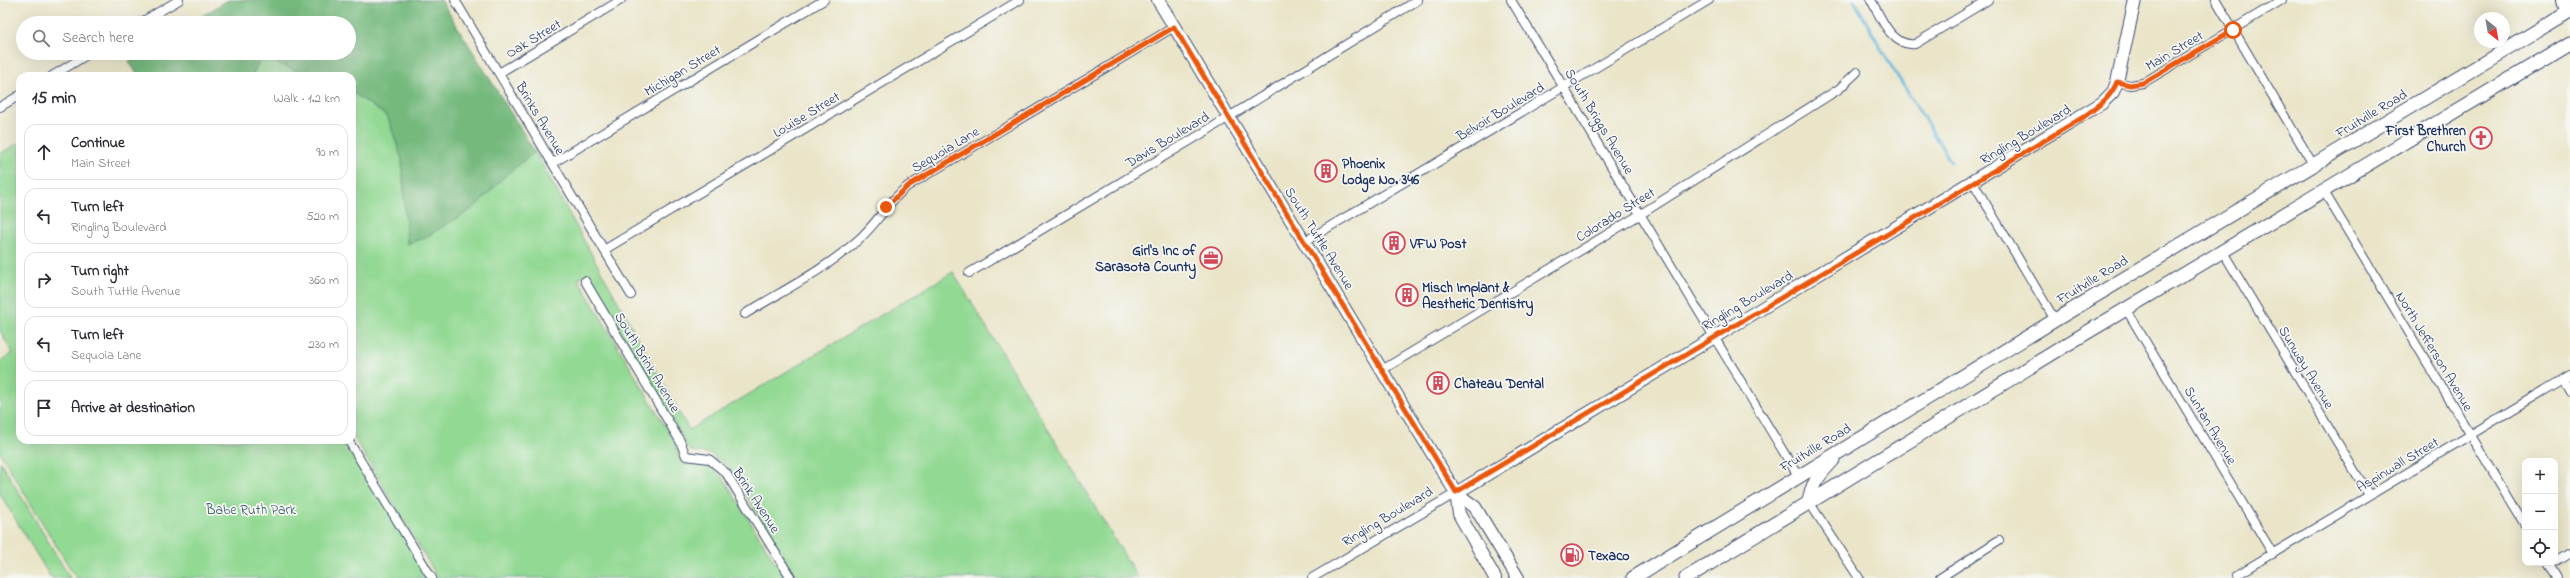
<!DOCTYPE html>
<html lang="en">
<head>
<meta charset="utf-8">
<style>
  :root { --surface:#fff; --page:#f2f2f3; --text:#2b2b33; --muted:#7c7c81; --line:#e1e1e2 }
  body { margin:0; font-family:"Indie Flower",sans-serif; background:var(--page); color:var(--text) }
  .controls { position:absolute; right:12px; bottom:12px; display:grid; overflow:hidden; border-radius:8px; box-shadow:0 4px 16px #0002 }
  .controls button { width:36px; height:36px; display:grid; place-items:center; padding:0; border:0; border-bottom:1px solid var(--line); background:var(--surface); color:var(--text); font:20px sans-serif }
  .compass { position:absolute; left:2474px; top:12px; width:36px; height:36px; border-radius:50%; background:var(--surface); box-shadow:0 4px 16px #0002; rotate:149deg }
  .stop { position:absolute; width:12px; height:12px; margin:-9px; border:3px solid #ea580c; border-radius:50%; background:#fff }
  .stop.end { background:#ea580c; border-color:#fff; box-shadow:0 1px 4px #0008 }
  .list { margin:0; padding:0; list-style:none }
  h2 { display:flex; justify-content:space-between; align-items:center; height:52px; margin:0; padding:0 16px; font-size:17px }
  h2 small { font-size:13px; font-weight:400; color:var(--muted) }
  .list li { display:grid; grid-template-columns:26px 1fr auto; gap:12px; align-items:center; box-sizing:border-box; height:56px; margin:0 8px 8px; padding:0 8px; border:1px solid var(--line); border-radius:12px }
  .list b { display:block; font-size:15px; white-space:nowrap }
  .list p { margin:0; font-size:13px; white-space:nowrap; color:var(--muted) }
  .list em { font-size:13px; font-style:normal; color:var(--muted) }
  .icon { flex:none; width:22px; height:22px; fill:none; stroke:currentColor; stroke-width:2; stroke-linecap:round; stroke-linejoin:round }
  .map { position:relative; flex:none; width:2570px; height:578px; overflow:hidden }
  .search { position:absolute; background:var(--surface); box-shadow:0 4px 16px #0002; left:16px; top:16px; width:340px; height:44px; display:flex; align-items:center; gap:10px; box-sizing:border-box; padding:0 14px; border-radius:22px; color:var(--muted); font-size:15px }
  .panel { position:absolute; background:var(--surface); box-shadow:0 4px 16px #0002; left:16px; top:72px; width:340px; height:372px; border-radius:12px }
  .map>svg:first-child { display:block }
  .green { fill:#92d993; stroke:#568478 }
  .forest { fill:#75b97d; stroke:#48746e }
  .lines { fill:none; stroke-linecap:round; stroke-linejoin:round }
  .stream { stroke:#61b4dd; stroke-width:3 }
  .street-casing { stroke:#3a4a6e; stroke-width:10 }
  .secondary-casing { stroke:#3a4a6e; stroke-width:14 }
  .primary-casing { stroke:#3a4a6e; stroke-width:15 }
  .street { stroke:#fff; stroke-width:8 }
  .secondary { stroke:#fff; stroke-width:12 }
  .primary { stroke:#fff; stroke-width:13 }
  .route { stroke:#ea580c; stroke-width:5 }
  .labels { text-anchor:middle; stroke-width:3.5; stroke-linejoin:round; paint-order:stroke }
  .street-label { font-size:14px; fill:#1b2f5e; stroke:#f6f6f2 }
  .poi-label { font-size:14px; font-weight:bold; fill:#1b2f5e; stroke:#f6f6f2; text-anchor:start }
  .park-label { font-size:14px; fill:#395a6b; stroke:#f6f6f2 }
</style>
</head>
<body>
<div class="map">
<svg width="2570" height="578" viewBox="0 0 2570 578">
  <rect width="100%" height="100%" fill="#f6f6f2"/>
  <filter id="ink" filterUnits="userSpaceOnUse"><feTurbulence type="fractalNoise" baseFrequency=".025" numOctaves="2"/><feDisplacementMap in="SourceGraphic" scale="8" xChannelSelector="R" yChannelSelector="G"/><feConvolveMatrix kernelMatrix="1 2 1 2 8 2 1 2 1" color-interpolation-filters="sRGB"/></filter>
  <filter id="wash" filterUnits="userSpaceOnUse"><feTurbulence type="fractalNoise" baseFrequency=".012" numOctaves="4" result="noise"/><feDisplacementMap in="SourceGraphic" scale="16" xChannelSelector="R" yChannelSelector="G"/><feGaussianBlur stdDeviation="0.9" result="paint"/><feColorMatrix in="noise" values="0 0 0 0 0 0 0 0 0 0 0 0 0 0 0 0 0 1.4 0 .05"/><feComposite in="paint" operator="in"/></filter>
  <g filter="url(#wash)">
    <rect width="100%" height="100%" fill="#eae5c9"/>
    <path class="green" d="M261,57l50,19h-59z
      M352,92l36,25 14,43 5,84 128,-92 154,278 264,-158 185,306h-341l-67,-109 -19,-15 -21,-3 -104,-177 -8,5 97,164 6,18 26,3 15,12 63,102h-347l-86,-144z
      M20,142v298h328l84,138h-356l-76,-125v-92l13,-8 -13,-22v-177z
      M0,461l70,117h-19l-51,-84z"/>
    <path class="forest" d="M228,0h213l94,152 -28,22 -33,34 -50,30 -17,6 -5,-84 -14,-43 -36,-25v-16h-41l-50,-19 -9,19h-114l-9,-15 13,-8h207v-30h-158z"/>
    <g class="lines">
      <path class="stream" d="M1854,0l31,56 66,106"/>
    </g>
  </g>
  <g filter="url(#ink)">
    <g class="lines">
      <g class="street-casing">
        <path id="street" d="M455,0l176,295
          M1511,0l287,476
          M1871,0c10,17 20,47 44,44l73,-44
          M2216,0l98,166
          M140,23l39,-23
          M499,73l122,-73
          M52,76l38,-23
          M2117,82l13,3 13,-2 139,-83
          M0,107l20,-12
          M553,163l271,-163
          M1973,182l82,138
          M2323,190l202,335
          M1304,242l405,-242
          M604,250l416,-250
          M2223,252l146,243
          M969,273l234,-140 215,-133
          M585,281l95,160 6,15 23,3 17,14 65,105
          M2126,309l147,245
          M745,314c37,-23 80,-44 113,-74 19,-16 30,-39 50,-54l266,-159
          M1382,370l259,-156 198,-125 18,-17
          M2563,379l7,12
          M348,440l84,138
          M1809,502l50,76
          M2555,561l15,-9
          M2548,563l9,15
          M2237,575l333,-200
          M1312,578l144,-85
          M1940,578l59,-38"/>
      </g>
      <g class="secondary-casing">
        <path id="secondary" d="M1158,0l298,493 3,21 36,64
          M2563,0l7,11
          M1456,493l646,-390 11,-11 4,-10 18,-82
          M1456,493l19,14 43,71"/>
      </g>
      <g class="primary-casing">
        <path id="primary" d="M1809,502c2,-19 12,-29 24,-42
          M1633,578l422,-258 515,-309
          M1686,578l380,-233 504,-302"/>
      </g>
      <use href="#street" class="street"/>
      <use href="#secondary" class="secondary"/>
      <use href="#primary" class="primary"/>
    </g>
  </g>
  <g class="lines" filter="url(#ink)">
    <path class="route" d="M886,207l22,-21 266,-159 282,465 626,-374c15,-11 28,-19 35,-36l13,3 13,-2 90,-53"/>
  </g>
  <defs>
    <g id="church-ring" transform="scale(1.15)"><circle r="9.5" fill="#f6f6f2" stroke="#d1495b" stroke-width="1.5"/><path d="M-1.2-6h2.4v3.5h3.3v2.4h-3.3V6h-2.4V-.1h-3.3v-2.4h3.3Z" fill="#d1495b"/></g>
    <g id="building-ring" transform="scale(1.15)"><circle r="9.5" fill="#f6f6f2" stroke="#d1495b" stroke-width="1.5"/><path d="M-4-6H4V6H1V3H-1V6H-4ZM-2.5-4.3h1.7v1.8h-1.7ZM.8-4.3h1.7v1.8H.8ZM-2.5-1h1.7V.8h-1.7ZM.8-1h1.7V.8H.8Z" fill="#d1495b"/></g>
    <g id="office-ring" transform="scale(1.15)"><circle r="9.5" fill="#f6f6f2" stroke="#d1495b" stroke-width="1.5"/><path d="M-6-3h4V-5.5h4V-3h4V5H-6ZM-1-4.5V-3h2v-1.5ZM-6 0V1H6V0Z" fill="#d1495b"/></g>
    <g id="fuel-ring" transform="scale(1.15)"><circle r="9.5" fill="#f6f6f2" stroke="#d1495b" stroke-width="1.5"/><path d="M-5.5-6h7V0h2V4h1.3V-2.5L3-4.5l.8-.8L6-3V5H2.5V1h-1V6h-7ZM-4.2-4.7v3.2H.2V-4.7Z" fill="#d1495b"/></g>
  </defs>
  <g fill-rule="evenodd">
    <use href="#church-ring" x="2481" y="138"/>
    <use href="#building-ring" x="1326" y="171"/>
    <use href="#building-ring" x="1394" y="243"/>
    <use href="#office-ring" x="1211" y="258"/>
    <use href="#building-ring" x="1407" y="295"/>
    <use href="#building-ring" x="1438" y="383"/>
    <use href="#fuel-ring" x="1572" y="555"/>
  </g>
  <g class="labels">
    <g class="street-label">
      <text transform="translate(533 38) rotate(-31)" y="5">Oak Street</text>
      <text transform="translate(2174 50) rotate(-31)" y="5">Main Street</text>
      <text transform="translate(682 70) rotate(-31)" y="5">Michigan Street</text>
      <text transform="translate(1500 111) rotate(-31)" y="5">Belvoir Boulevard</text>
      <text transform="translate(2371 113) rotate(-31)" y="5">Fruitville Road</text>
      <text transform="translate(806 114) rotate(-31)" y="5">Louise Street</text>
      <text transform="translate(541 118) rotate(59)" y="5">Brinks Avenue</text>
      <text transform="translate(1600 121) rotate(59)" y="5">South Briggs Avenue</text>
      <text transform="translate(2025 134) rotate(-31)" y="5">Ringling Boulevard</text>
      <text transform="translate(1167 139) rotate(-31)" y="5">Davis Boulevard</text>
      <text transform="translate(945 149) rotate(-31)" y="5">Sequoia Lane</text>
      <text transform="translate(1615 214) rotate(-32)" y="5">Colorado Street</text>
      <text transform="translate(1320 238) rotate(58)" y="5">South Tuttle Avenue</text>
      <text transform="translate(2092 279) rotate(-31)" y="5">Fruitville Road</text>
      <text transform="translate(1747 300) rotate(-31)" y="5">Ringling Boulevard</text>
      <text transform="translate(2435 351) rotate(59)" y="5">North Jefferson Avenue</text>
      <text transform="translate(648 362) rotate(59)" y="5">South Brink Avenue</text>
      <text transform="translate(2307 367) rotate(59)" y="5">Sunway Avenue</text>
      <text transform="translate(2211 425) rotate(59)" y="5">Suntan Avenue</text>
      <text transform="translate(1815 447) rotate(-31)" y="5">Fruitville Road</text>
      <text transform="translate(2397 464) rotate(-31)" y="5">Aspinwall Street</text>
      <text transform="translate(757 500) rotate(57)" y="5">Brink Avenue</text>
      <text transform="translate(1387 516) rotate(-31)" y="5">Ringling Boulevard</text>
    </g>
    <g class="poi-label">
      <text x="2466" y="135" text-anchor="end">First Brethren<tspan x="2466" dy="16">Church</tspan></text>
      <text x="1342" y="168">Phoenix<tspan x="1342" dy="16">Lodge No. 346</tspan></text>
      <text x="1410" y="248">VFW Post</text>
      <text x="1196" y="255" text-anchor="end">Girl's Inc of<tspan x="1196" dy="16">Sarasota County</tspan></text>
      <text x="1422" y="292">Misch Implant &amp;<tspan x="1422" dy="16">Aesthetic Dentistry</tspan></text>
      <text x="1454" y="388">Chateau Dental</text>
      <text x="1588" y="560">Texaco</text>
    </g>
    <g class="park-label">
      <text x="251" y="514">Babe Ruth Park</text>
    </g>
  </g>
</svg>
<div class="controls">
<button>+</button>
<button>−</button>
<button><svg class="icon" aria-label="locate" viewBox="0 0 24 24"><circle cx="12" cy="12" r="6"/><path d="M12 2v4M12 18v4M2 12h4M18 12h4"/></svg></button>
</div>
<svg class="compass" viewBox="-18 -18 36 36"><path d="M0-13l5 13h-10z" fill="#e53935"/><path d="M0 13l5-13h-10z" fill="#7c7c81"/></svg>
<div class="stop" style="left:2233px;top:30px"></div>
<div class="stop end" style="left:886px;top:207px"></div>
<div class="search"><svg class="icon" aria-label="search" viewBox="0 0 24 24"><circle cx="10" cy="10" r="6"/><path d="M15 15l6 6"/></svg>Search here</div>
<section class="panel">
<h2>15 min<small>Walk · 1.2 km</small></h2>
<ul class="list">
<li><svg class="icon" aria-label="ahead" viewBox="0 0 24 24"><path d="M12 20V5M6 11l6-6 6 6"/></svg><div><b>Continue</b><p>Main Street</p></div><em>90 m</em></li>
<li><svg class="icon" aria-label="left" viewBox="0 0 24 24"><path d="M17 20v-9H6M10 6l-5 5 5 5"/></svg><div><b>Turn left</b><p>Ringling Boulevard</p></div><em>520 m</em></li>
<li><svg class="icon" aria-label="right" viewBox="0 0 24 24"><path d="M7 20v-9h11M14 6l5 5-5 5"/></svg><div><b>Turn right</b><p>South Tuttle Avenue</p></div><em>360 m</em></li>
<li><svg class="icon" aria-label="left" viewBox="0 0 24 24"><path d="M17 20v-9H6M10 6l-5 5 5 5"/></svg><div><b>Turn left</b><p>Sequoia Lane</p></div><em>230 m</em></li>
<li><svg class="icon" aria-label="arrive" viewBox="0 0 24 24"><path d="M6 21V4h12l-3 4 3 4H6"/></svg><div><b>Arrive at destination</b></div></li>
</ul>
</section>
</div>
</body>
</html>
